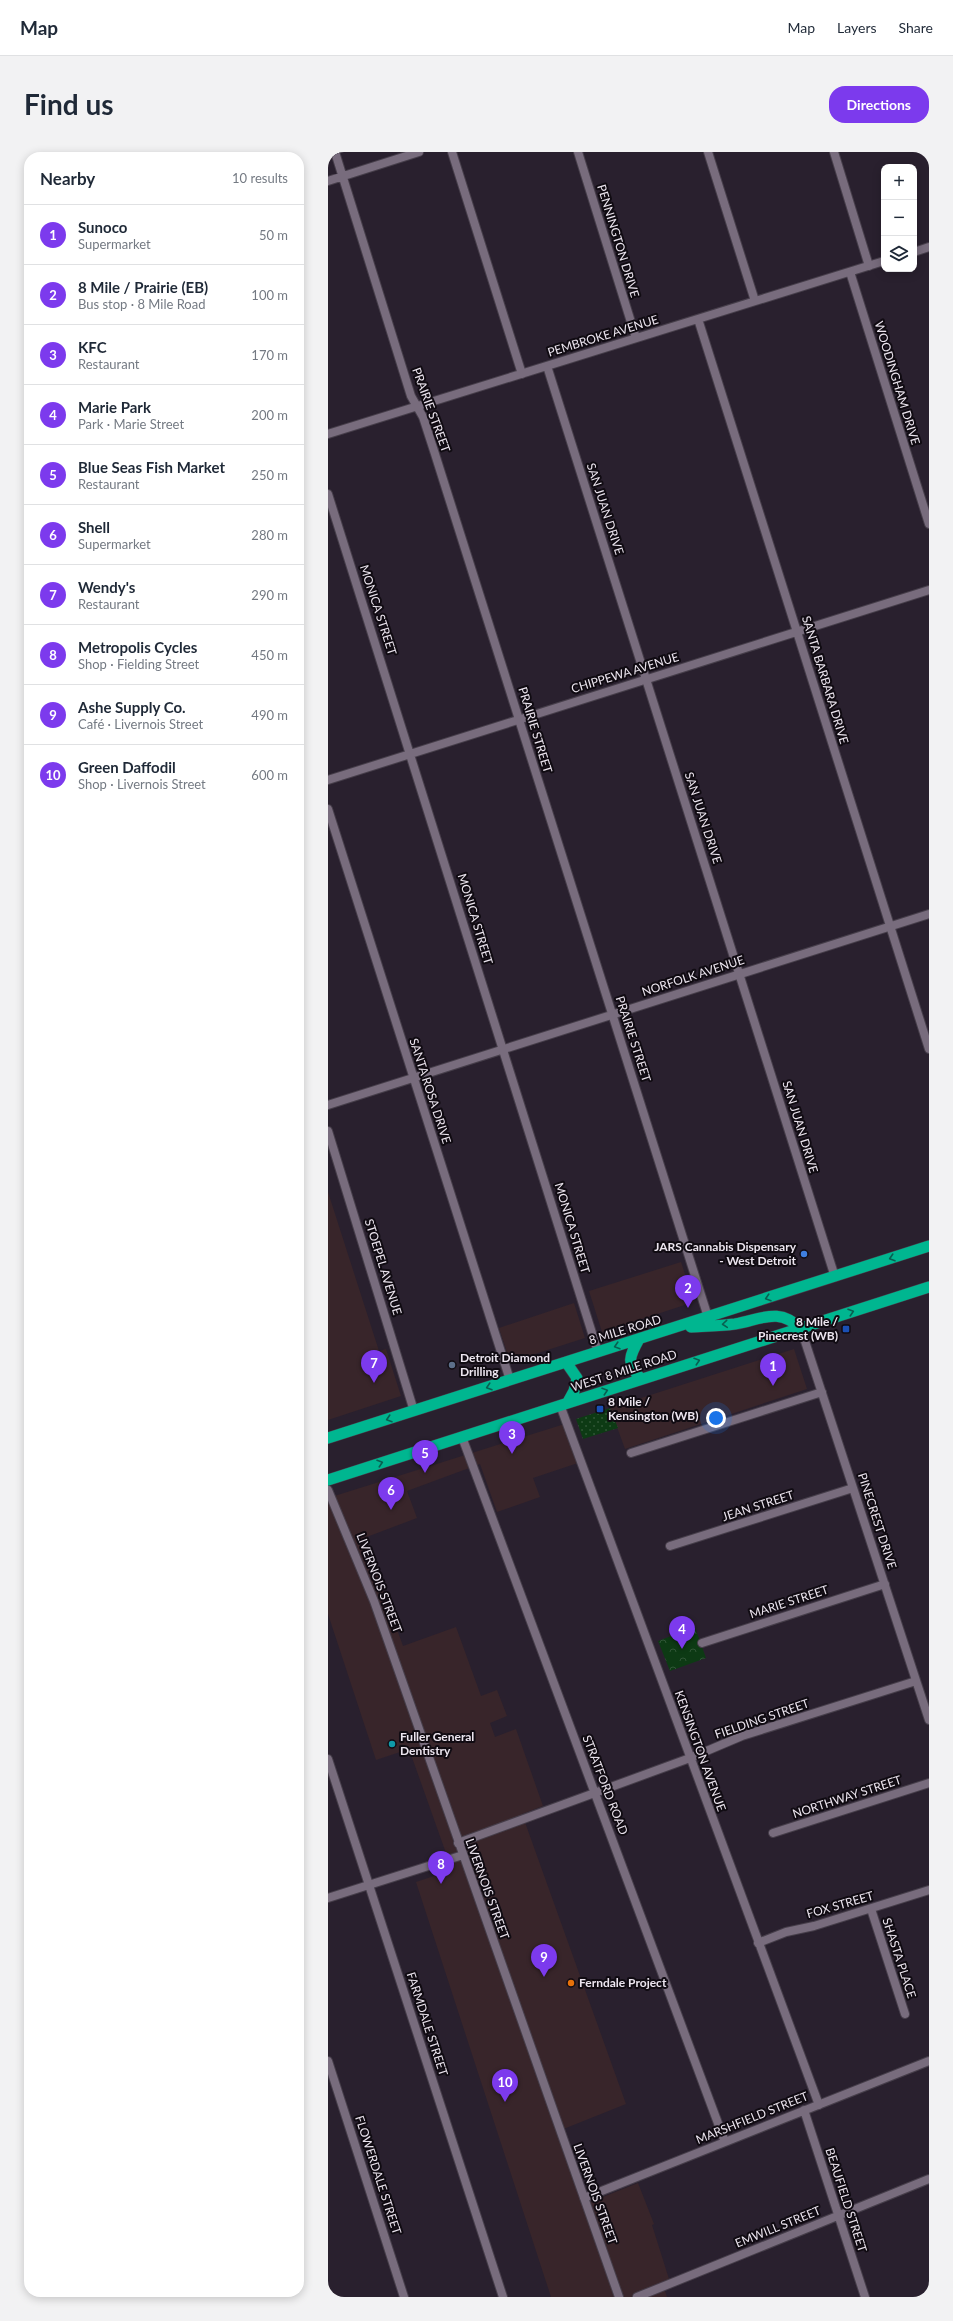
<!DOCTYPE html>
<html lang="en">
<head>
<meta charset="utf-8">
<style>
  :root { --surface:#fff; --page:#f2f2f3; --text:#1f2937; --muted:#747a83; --line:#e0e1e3; --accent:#7c3aed }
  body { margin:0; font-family:Lato,sans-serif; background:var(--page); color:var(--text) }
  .controls { position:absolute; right:12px; top:12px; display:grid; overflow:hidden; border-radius:8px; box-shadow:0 2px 10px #0003 }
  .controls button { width:36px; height:36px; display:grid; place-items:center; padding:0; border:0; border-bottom:1px solid var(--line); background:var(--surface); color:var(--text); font:20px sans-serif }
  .you { position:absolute; left:388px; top:1266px; width:14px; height:14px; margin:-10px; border:3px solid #fff; border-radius:50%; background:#1a73e8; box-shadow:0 0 0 6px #1a73e833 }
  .badge { display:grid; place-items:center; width:26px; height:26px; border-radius:50%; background:var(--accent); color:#fff; font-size:13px; font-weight:700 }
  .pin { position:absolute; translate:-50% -33px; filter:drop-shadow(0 1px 2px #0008) }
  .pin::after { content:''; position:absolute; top:21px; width:14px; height:12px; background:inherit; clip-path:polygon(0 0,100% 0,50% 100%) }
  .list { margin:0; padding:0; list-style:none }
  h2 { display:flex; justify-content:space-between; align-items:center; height:52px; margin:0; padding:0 16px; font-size:17px }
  h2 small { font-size:13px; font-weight:400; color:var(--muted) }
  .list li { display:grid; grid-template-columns:26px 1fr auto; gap:12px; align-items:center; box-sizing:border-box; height:60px; padding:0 16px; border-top:1px solid var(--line) }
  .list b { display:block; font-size:15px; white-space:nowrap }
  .list p { margin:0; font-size:13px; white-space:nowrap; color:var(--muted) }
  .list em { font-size:13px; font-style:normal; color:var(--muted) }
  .icon { flex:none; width:22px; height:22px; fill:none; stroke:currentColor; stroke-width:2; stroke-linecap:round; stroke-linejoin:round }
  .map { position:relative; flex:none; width:601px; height:2145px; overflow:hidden; border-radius:16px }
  header { display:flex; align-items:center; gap:24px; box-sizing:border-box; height:56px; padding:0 20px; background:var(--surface); border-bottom:1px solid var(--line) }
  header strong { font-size:19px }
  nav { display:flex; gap:22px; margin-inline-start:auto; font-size:14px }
  .intro { display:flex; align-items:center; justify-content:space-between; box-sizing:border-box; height:96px; padding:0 24px }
  h1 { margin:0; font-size:28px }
  .button { padding:10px 18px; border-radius:16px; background:var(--accent); color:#fff; font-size:14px; font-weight:700 }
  main { display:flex; gap:24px; padding:0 24px }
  aside { flex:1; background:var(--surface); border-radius:16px; box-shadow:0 2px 10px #0003 }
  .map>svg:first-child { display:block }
  .commercial { fill:#38252a }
  .grass { fill:url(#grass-dots) }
  .park { fill:url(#park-crowns) }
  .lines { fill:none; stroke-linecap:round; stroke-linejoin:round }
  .minor-casing { stroke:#463e4a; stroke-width:10 }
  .highway-casing { stroke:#463e4a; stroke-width:12 }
  .minor { stroke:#786c7d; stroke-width:8 }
  .highway { stroke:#00b690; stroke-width:11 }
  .oneway { stroke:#086051 }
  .shop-dot { fill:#3f7fe0; stroke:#100b12; stroke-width:1.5 }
  .transit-dot { fill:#1a4fb4; stroke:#100b12; stroke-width:1.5 }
  .service-dot { fill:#5c6f8a; stroke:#100b12; stroke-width:1.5 }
  .culture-dot { fill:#0f9aa8; stroke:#100b12; stroke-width:1.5 }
  .food-dot { fill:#e8710a; stroke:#100b12; stroke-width:1.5 }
  .labels { text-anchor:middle; stroke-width:4; stroke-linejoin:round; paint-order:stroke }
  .street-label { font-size:12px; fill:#ece5ef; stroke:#100b12 }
  .poi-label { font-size:12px; font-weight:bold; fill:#ece5ef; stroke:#100b12; text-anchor:start }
</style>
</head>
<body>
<header>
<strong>Map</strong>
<nav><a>Map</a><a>Layers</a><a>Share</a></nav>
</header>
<div class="intro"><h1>Find us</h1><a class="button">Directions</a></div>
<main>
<aside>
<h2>Nearby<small>10 results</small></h2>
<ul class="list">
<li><span class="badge">1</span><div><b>Sunoco</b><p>Supermarket</p></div><em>50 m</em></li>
<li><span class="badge">2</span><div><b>8 Mile / Prairie (EB)</b><p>Bus stop · 8 Mile Road</p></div><em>100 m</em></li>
<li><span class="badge">3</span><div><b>KFC</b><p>Restaurant</p></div><em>170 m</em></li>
<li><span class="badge">4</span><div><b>Marie Park</b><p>Park · Marie Street</p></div><em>200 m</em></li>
<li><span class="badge">5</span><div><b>Blue Seas Fish Market</b><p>Restaurant</p></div><em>250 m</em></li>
<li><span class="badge">6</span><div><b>Shell</b><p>Supermarket</p></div><em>280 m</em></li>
<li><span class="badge">7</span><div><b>Wendy's</b><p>Restaurant</p></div><em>290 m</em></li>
<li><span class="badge">8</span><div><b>Metropolis Cycles</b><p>Shop · Fielding Street</p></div><em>450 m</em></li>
<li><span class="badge">9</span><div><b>Ashe Supply Co.</b><p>Café · Livernois Street</p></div><em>490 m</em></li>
<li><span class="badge">10</span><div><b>Green Daffodil</b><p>Shop · Livernois Street</p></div><em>600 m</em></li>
</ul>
</aside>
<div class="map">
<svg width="601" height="2145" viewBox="0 0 601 2145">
  <defs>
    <pattern id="grass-dots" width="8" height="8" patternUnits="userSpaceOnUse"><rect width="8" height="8" fill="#0d3a14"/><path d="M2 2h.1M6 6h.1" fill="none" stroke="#305636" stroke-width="1.8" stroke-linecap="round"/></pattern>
    <pattern id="park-crowns" width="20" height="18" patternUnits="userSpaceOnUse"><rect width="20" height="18" fill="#0d3a14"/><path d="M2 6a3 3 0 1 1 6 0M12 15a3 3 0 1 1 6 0" fill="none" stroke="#305636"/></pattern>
  </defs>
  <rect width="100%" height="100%" fill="#29202e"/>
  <path class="commercial" d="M0,1040l51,159 7,-2 15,47 -73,24z
    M353,1110l13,40 -92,30 -13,-41z
    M246,1151l11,35 -75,24 -11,-34z
    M466,1197l13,40 -182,60 -15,-41z
    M243,1270l13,39 -51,17 7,19 -43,15 -17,-48 -73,27 10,27 -53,20 39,108 53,-19 25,69 16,-6 10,26 -17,7 5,14 21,-8 27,77 -21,8 104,290 -65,26 24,74 53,-21 16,41 -2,1 17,54 -7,3 5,15h-116l-135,-415 36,-12 -43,-121 -33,11 -48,-146v-116z"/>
  <path class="grass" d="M282,1256l8,20 -35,11 -7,-20z"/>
  <path class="park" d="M367,1475l11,31 -36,13 -12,-30z"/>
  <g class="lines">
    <g class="minor-casing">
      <path id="minor" d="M7,0l76,244 12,21 12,37 273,863
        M124,0l70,222
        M250,0l58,186
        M380,0l47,149
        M506,0l35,114
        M0,29l91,-29
        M586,100l15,-5
        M522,120l79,252
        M370,167l231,730
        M219,214l288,911
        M0,282l556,-173
        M0,342l270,858
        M0,628l601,-190
        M0,657l182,571
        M0,953l601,-191
        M0,979l86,280
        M473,1177l128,391
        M232,1253l259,700
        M134,1285l263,705
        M303,1301l191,-61
        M0,1338l46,111 245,696
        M342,1394l183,-58
        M374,1491l183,-59
        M0,1607l175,538
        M445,1681l156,-50
        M130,1691l232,-85 52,-22 174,-55
        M0,1746l135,-43
        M543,1757l34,105
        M430,1791l28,-11 28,-6 115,-36
        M0,1909l76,236
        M476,1958l61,187
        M256,2046l345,-137
        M309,2145l292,-118"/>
    </g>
    <g class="highway-casing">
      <path id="highway" d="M363,1175c14,-1 29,-1 44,-3 25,-4 44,-18 66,5
        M311,1187c-10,18 -13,24 2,40
        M238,1210l11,16 -3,13 -6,11
        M0,1286l601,-192
        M0,1328l601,-193"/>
    </g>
    <use href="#minor" class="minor"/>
    <use href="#highway" class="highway"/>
  </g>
  <defs><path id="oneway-chevron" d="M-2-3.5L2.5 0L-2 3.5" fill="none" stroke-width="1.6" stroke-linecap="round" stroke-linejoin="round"/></defs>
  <g class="oneway">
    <use href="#oneway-chevron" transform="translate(564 1106) rotate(162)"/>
    <use href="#oneway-chevron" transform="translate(440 1146) rotate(162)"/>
    <use href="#oneway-chevron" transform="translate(523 1160) rotate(-18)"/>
    <use href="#oneway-chevron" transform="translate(397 1172) rotate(175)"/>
    <use href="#oneway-chevron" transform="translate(289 1194) rotate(163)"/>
    <use href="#oneway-chevron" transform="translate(369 1209) rotate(-18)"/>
    <use href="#oneway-chevron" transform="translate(161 1235) rotate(162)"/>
    <use href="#oneway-chevron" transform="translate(277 1239) rotate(-18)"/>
    <use href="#oneway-chevron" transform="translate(61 1267) rotate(162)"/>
    <use href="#oneway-chevron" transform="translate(52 1311) rotate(-18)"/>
  </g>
  <circle class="shop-dot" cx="476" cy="1102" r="4"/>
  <g class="transit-dot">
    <rect x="514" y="1173" width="8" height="8" rx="2"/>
    <rect x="268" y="1253" width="8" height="8" rx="2"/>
  </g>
  <circle class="service-dot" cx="124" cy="1213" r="4"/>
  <circle class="culture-dot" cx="64" cy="1592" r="4"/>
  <circle class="food-dot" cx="243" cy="1831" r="4"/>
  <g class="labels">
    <g class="street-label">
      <text transform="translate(290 89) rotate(73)" y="4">PENNINGTON DRIVE</text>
      <text transform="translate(275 184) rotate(-17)" y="4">PEMBROKE AVENUE</text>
      <text transform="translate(569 231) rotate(73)" y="4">WOODINGHAM DRIVE</text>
      <text transform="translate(103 258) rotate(70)" y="4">PRAIRIE STREET</text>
      <text transform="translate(277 357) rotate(72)" y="4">SAN JUAN DRIVE</text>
      <text transform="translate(50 458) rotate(72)" y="4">MONICA STREET</text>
      <text transform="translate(297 521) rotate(-17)" y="4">CHIPPEWA AVENUE</text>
      <text transform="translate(497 528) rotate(73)" y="4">SANTA BARBARA DRIVE</text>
      <text transform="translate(207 578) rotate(73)" y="4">PRAIRIE STREET</text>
      <text transform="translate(375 666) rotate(72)" y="4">SAN JUAN DRIVE</text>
      <text transform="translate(147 767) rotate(73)" y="4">MONICA STREET</text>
      <text transform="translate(365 824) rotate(-18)" y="4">NORFOLK AVENUE</text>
      <text transform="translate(305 887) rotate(72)" y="4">PRAIRIE STREET</text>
      <text transform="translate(102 939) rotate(72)" y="4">SANTA ROSA DRIVE</text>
      <text transform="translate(472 975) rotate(73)" y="4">SAN JUAN DRIVE</text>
      <text transform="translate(244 1076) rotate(73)" y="4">MONICA STREET</text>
      <text transform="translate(55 1115) rotate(73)" y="4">STOEPEL AVENUE</text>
      <text transform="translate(297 1178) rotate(-17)" y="4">8 MILE ROAD</text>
      <text transform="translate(296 1219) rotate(-18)" y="4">WEST 8 MILE ROAD</text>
      <text transform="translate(430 1354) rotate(-18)" y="4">JEAN STREET</text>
      <text transform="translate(549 1369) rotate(72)" y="4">PINECREST DRIVE</text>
      <text transform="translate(51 1431) rotate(69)" y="4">LIVERNOIS STREET</text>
      <text transform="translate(461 1450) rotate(-18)" y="4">MARIE STREET</text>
      <text transform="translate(434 1567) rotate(-19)" y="4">FIELDING STREET</text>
      <text transform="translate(372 1599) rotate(70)" y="4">KENSINGTON AVENUE</text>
      <text transform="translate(277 1633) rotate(69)" y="4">STRATFORD ROAD</text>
      <text transform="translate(519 1645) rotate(-18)" y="4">NORTHWAY STREET</text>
      <text transform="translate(159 1737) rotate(70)" y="4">LIVERNOIS STREET</text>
      <text transform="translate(512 1753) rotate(-16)" y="4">FOX STREET</text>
      <text transform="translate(571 1806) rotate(72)" y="4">SHASTA PLACE</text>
      <text transform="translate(99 1872) rotate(72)" y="4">FARMDALE STREET</text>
      <text transform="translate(424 1966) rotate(-22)" y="4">MARSHFIELD STREET</text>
      <text transform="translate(50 2023) rotate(72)" y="4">FLOWERDALE STREET</text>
      <text transform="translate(267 2042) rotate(70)" y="4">LIVERNOIS STREET</text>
      <text transform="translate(518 2048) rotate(72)" y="4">BEAUFIELD STREET</text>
      <text transform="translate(450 2075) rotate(-22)" y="4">EMWILL STREET</text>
    </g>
    <g class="poi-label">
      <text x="468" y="1099" text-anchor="end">JARS Cannabis Dispensary<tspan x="468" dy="14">- West Detroit</tspan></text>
      <text x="510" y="1174" text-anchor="end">8 Mile /<tspan x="510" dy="14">Pinecrest (WB)</tspan></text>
      <text x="132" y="1210">Detroit Diamond<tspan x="132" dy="14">Drilling</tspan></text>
      <text x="280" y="1254">8 Mile /<tspan x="280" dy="14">Kensington (WB)</tspan></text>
      <text x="72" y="1589">Fuller General<tspan x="72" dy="14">Dentistry</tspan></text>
      <text x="251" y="1835">Ferndale Project</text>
    </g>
  </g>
</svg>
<div class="controls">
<button>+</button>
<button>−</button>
<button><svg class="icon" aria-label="layers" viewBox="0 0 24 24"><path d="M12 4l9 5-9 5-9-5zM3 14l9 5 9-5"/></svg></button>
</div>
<div class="you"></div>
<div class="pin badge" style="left:445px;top:1234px">1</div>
<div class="pin badge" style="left:360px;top:1156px">2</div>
<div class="pin badge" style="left:184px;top:1302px">3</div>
<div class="pin badge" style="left:354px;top:1497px">4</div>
<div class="pin badge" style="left:97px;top:1321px">5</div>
<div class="pin badge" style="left:63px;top:1358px">6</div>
<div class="pin badge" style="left:46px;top:1231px">7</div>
<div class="pin badge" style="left:113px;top:1732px">8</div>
<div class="pin badge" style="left:216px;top:1825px">9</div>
<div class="pin badge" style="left:177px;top:1950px">10</div>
</div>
</main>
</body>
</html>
